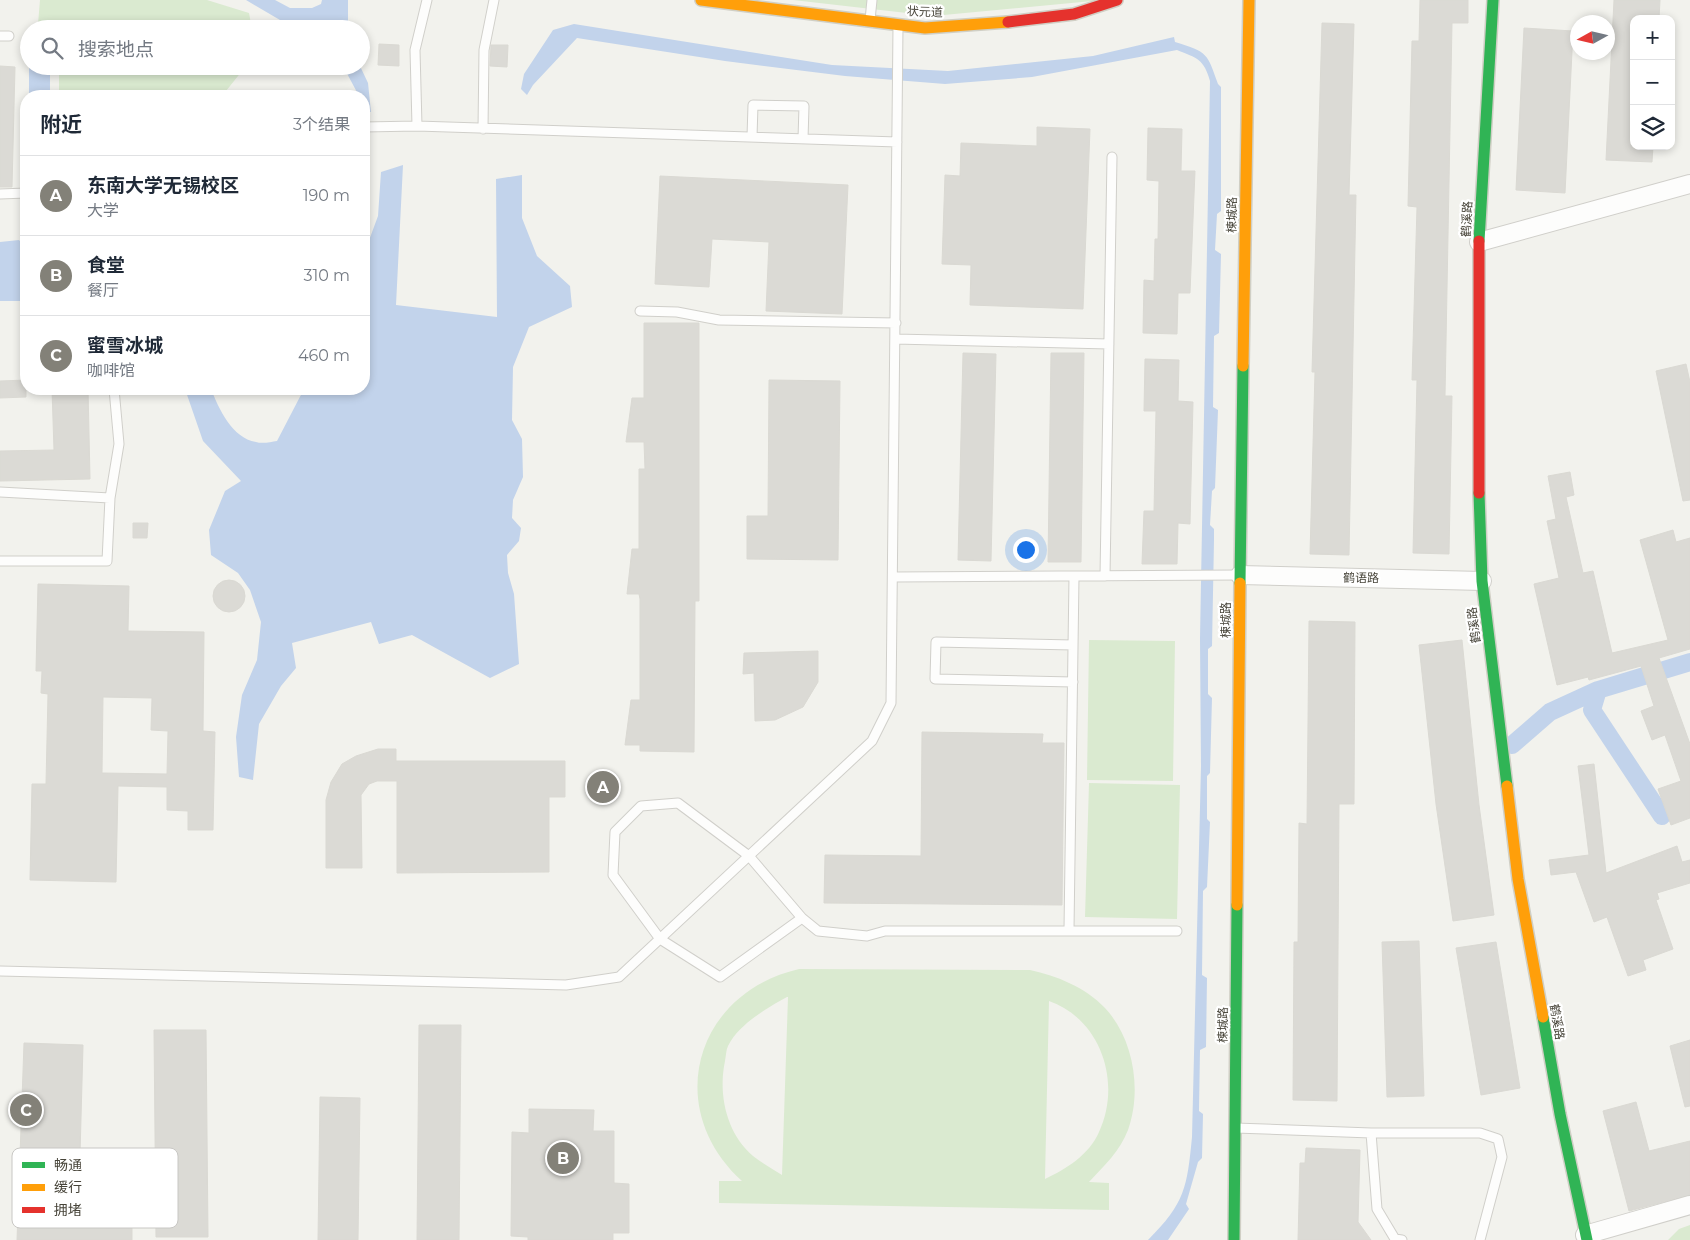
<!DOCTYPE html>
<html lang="zh">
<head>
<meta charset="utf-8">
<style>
  :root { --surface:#fff; --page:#f2f2f3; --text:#1f2937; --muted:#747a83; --line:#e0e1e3; --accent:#838178 }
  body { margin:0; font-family:Montserrat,"Noto Sans SC",sans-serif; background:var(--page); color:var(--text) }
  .controls { position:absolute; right:15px; top:15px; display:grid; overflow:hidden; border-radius:10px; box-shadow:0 2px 8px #0003 }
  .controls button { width:45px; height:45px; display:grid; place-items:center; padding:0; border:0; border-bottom:1px solid var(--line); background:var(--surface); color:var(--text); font:25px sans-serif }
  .compass { position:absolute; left:1570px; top:15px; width:45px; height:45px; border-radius:50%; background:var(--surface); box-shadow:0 2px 8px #0003; rotate:262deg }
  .you { position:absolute; left:1025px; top:549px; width:18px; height:18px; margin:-12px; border:4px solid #fff; border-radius:50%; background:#1a73e8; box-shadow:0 0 0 8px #1a73e833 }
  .badge { display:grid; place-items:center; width:32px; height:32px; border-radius:50%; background:var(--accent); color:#fff; font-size:16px; font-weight:700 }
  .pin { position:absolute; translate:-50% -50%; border:2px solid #fff; box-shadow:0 1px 5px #0006 }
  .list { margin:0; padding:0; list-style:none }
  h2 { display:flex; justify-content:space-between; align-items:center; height:65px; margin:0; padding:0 20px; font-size:21px }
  h2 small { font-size:16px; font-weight:400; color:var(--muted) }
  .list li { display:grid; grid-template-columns:32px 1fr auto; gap:15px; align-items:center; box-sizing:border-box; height:80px; padding:0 20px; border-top:1px solid var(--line) }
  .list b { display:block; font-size:19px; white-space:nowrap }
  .list p { margin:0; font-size:16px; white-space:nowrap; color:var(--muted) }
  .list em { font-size:16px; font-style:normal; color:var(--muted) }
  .icon { flex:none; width:28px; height:28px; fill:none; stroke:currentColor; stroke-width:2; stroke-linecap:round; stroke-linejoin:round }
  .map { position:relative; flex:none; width:1690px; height:1240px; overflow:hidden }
  .search { position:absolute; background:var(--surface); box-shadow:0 2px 8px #0003; left:20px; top:20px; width:350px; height:55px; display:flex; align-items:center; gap:12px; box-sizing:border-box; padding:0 18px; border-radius:28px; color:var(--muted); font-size:19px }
  .panel { position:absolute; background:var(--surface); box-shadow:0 2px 8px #0003; left:20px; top:90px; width:350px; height:305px; border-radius:20px }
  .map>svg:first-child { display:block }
  .green { fill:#daead0; fill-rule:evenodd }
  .water { fill:#c2d3eb }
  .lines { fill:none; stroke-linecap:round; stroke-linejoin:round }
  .canal { stroke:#c2d3eb; stroke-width:18 }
  .building { fill:#dbdad5; stroke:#dad9d3; fill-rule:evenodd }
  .lane-casing { stroke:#d0cfca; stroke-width:11 }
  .street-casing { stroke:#d0cfca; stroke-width:20 }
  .fast-casing { stroke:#d0cfc5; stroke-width:14 }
  .slow-casing { stroke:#d0cfc5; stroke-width:14 }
  .jam-casing { stroke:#d0cfc5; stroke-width:14 }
  .lane { stroke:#fdfdfc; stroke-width:9 }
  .street { stroke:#fdfdfc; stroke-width:18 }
  .fast { stroke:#30b455; stroke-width:11 }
  .slow { stroke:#ff9f0a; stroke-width:11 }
  .jam { stroke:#e5322d; stroke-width:11 }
  .labels { text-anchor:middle; stroke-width:4.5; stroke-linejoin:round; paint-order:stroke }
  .street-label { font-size:12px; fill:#474439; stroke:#fff }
  .key { fill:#fff; stroke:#c8c7c4; stroke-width:1 }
  .key-label { font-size:14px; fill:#474439 }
</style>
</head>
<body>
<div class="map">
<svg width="1690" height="1240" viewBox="0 0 1690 1240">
  <rect width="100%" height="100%" fill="#f2f2ed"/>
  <path class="green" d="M40,0h167l42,13 3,16h-193v-8l-21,3z
    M793,0h310l-170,16z
    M59,66h187l-24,30h-163z
    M1089,640l86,1 -2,140 -86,-1z
    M1089,783l91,2 -3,134 -92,-2z
    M799,969l231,1c27,6 55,17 75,38 29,31 37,83 23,122 -8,21 -24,36 -39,52l20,1v27l-390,-7v-22h23c-80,-73 -47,-188 57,-212zM787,997h1l-6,178c-10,-6 -20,-12 -29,-19 -27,-23 -35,-62 -28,-95 1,-5 1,-11 3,-15 11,-22 39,-38 59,-49zM1049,1001c52,18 73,82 50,131 -10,23 -33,37 -54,47z
    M1690,1225v15h-22l11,-11z"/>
  <path class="water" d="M246,0h29l15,8h22l9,-4 1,-4h26v29h-62l-6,-9z
    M574,24l258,41 116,6 145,-15 81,-19 1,5c33,10 32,11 43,42l3,3v124l-4,3 -2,36 6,4 -2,79 -5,3 -1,71 5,3 -3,78 -3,3 -2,34 4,4v11l-2,106 -4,3v45l4,4 -2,75 -3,3v43l3,3 -3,65 -4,4 -1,84 5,3 -1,69 -6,3 -1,61 4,3 -1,44 -4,4 -12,42 3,5 -21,31h-20c37,-37 39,-52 44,-103l9,-371 -1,-127 10,-558c-6,-22 -13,-23 -33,-31l-145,27 -87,7 -100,-8 -120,-15 -148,-23 -44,47 -6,10 -6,-6 3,-15 29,-44z
    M343,66h17l8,17 3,29h-7v-16h-5z
    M29,67h21v29h-21z
    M403,165l-7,140 101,12 -1,-138 26,-4v43l15,38 33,30 2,21 -43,20 -16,40 -1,53 10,19 1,38 -10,23 -1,18 9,10 -2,13 -12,14 1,18 6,21 5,70 -29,14 -78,-43 -33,9 -8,-22 -79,21 4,25 -15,18 -22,38 -6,56 -14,-3 -3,-40 6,-42 15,-35 4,-38 -11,-32 -12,-17 -27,-18 -2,-25 16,-39 16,-10 -38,-40 -18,-52h26c8,20 21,49 45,53 6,2 15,0 21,-1l27,-52h60v-135l14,-38 3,-44z
    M19,240l7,8v53h-26v-59z"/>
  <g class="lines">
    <path class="canal" d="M1512,745l38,-33 48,-22
      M1662,816l-70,-106 6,-20 92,-28"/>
  </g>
  <path class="building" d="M1420,0h48v23h-16l-7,373h7l-3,158 -36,-1 4,-173h-5l5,-173 -9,-1 4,-165h7z
    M1614,0h46l-1,19h-25v127h19l-1,16 -46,-2z
    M1322,23l32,1 -5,171h7l-7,360 -39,-1 5,-182h-3z
    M1524,28l49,3 -8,162 -49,-3z
    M379,44l20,1v21l-21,-1z
    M491,45h17l-1,22 -17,-1z
    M0,66l15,1 -3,120h-12z
    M1037,127l53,2 -7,180 -113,-4 1,-40 -29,-1 3,-89 15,1 1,-33 76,3z
    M1148,128l34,1 -1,42h14l-5,122h-12l-1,41 -34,-1 1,-53 10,1 1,-42h3l1,-58 -12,-1z
    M660,176l188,9 -6,129 -76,-3 3,-69 -57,-3 -3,48 -54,-3z
    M644,323h55v278h-4l-1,151 -54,-1v-6h-15l6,-45h9v-101l-1,-5h-12l5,-45h7v-80h6l-1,-27h-18l6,-44h12z
    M963,353l33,1 -5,207 -33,-1z
    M1051,353h33l-3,209h-33z
    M1145,359l34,1 -1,41 15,1 -3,122 -12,-1 -1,41h-35l2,-53h10l2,-100h-12z
    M1686,364l4,18v118l-7,1 -27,-130z
    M26,380v17l-26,1v-17z
    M769,380l71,1 -2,179 -91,-1v-43h21z
    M52,389h36l2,90 -90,2v-30l54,-1z
    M1570,472l4,23 -8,2 17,76 10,-2 19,82 56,-13 -28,-100 33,-10 3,12 14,-4v111l-31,9 31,86v74l-19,7 -13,-36 23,-8 -16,-46 -13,5 -11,-29 13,-5 -13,-40 -52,14 -1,-3 -31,8 -23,-101 25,-6 -12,-57 9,-2 -8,-43z
    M133,523h15l-1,15h-14z
    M213 596a16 16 0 1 1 32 0a16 16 0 1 1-32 0Z
    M38,584l91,2 -1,45 76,1 -1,99 12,1 -2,98h-25v-19l-21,-1v-23l-49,-1 -2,96 -86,-2 2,-96h14l2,-90 -7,-1 1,-22h-6zM103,697l49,1 -1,32 17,1 -1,43 -65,-1z
    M1309,621l46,1 -1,182h-15l-2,297 -44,-1 1,-158h4l1,-119 8,1z
    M1462,640l17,165 15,110 -41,6 -17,-117 -17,-159z
    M818,651v31l-15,25 -28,13 -20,1 -1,-48 -11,1 1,-21z
    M922,732l121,2 -1,9h22l-2,162 -238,-2 1,-48 96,1z
    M378,749h18v12h169v36h-16v75l-152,1v-92h-20l-8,3 -8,11 1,73h-36v-68l5,-18 11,-18 14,-8z
    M1594,764l12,109 71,-27 5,16 8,-2v23l-33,10 2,6 -3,1 17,49 -30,11 3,10 -18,6 -21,-59 -13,5 -18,-50 -25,3 -2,-15 40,-5 -11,-89z
    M1419,941l5,155 -37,1 -5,-155z
    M1496,942l24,146 -39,7 -25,-147z
    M419,1025h42l-2,215h-42z
    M154,1030h52l2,207h-52z
    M1690,1040v66l-5,1 -15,-61z
    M24,1043l59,2 -5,182 54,1v12h-115z
    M320,1097l40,1 -2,142h-40z
    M1636,1102l13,49 41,-10v54l-61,16 -26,-100z
    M529,1109l65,1 -1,21h21v52l15,1v49h-16v7h-85v-3l-17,-1 1,-104 17,1z
    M1306,1148l54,2 -2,72 13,18h-73l2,-77h5z"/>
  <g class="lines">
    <g class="lane-casing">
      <path id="lane" d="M870,20l2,-20
        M0,36h9
        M417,126l-2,-76 12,-50
        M364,127l53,-1 480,16
        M483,129l1,-79 10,-50
        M752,137l1,-32 51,1 -1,33
        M0,194l26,-1
        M640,311l37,1 42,8 177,3
        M895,339l214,5
        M0,492l110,6
        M0,561h107l3,-63 9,-54 -5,-55
        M1105,576l7,-419
        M894,577l345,-2
        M1073,682l-138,-3 1,-37 137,3
        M802,918l-82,59 -60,-38 -47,-64 2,-43 26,-26 37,-3 71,53 53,62 16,13 49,5 18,-5h292
        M1069,929l5,-352
        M0,971l566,14 53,-8 253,-236 19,-38 7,-676
        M1235,1128l136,5h109l18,6 4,18 -22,83
        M1371,1133l6,76 18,30 7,1"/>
    </g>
    <g class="street-casing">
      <path id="street" d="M1479,242l211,-58
        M1240,575l242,6
        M1585,1235l105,-30"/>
    </g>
    <g class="fast-casing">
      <path id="fast" d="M1479,241l14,-241
        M1479,493l3,88 25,205
        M1240,583l3,-217
        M1543,1017l17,97 27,126
        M1234,1240l3,-335"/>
    </g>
    <g class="slow-casing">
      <path id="slow" d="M701,0l224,28 83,-6
        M1243,366l6,-366
        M1507,786l11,93 25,138
        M1237,905l3,-322"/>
    </g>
    <g class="jam-casing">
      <path id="jam" d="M1008,22l66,-8 43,-14
        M1479,241v252"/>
    </g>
    <use href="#lane" class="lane"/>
    <use href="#street" class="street"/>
    <use href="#fast" class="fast"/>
    <use href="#slow" class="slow"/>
    <use href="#jam" class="jam"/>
  </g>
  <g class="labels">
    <g class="street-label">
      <text transform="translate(925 12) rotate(2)" y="4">状元道</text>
      <text transform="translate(1232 215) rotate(-89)" y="4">楝城路</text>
      <text transform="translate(1467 219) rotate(-87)" y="4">鹤溪路</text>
      <text transform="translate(1361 578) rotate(1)" y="4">鹤语路</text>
      <text transform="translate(1226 620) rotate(-90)" y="4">楝城路</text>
      <text transform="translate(1474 625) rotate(-97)" y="4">鹤溪路</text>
      <text transform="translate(1557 1022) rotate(80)" y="4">鹤溪路</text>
      <text transform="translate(1223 1025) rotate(-89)" y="4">楝城路</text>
    </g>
  </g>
  <rect x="12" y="1148" width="166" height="80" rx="8" class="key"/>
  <rect x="22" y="1162" width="23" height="6" fill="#30b455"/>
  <rect x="22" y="1184" width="23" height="7" fill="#ff9f0a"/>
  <rect x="22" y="1207" width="23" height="6" fill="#e5322d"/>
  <g class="key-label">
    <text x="54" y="1170">畅通</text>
    <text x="54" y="1192">缓行</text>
    <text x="54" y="1215">拥堵</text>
  </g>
</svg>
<div class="controls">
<button>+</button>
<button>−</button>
<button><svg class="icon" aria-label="layers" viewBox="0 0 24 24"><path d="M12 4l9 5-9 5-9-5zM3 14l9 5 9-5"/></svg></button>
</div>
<svg class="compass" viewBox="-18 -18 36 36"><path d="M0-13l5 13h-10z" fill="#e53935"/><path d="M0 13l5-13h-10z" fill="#747a83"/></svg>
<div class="you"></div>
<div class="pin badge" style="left:603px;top:787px">A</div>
<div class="pin badge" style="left:563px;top:1158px">B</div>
<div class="pin badge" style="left:26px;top:1110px">C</div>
<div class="search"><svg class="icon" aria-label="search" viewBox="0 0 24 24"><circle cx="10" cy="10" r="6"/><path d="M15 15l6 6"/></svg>搜索地点</div>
<section class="panel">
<h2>附近<small>3个结果</small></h2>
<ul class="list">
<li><span class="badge">A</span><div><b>东南大学无锡校区</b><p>大学</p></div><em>190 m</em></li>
<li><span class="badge">B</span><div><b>食堂</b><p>餐厅</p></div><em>310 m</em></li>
<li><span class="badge">C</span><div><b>蜜雪冰城</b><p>咖啡馆</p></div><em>460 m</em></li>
</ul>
</section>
</div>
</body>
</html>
